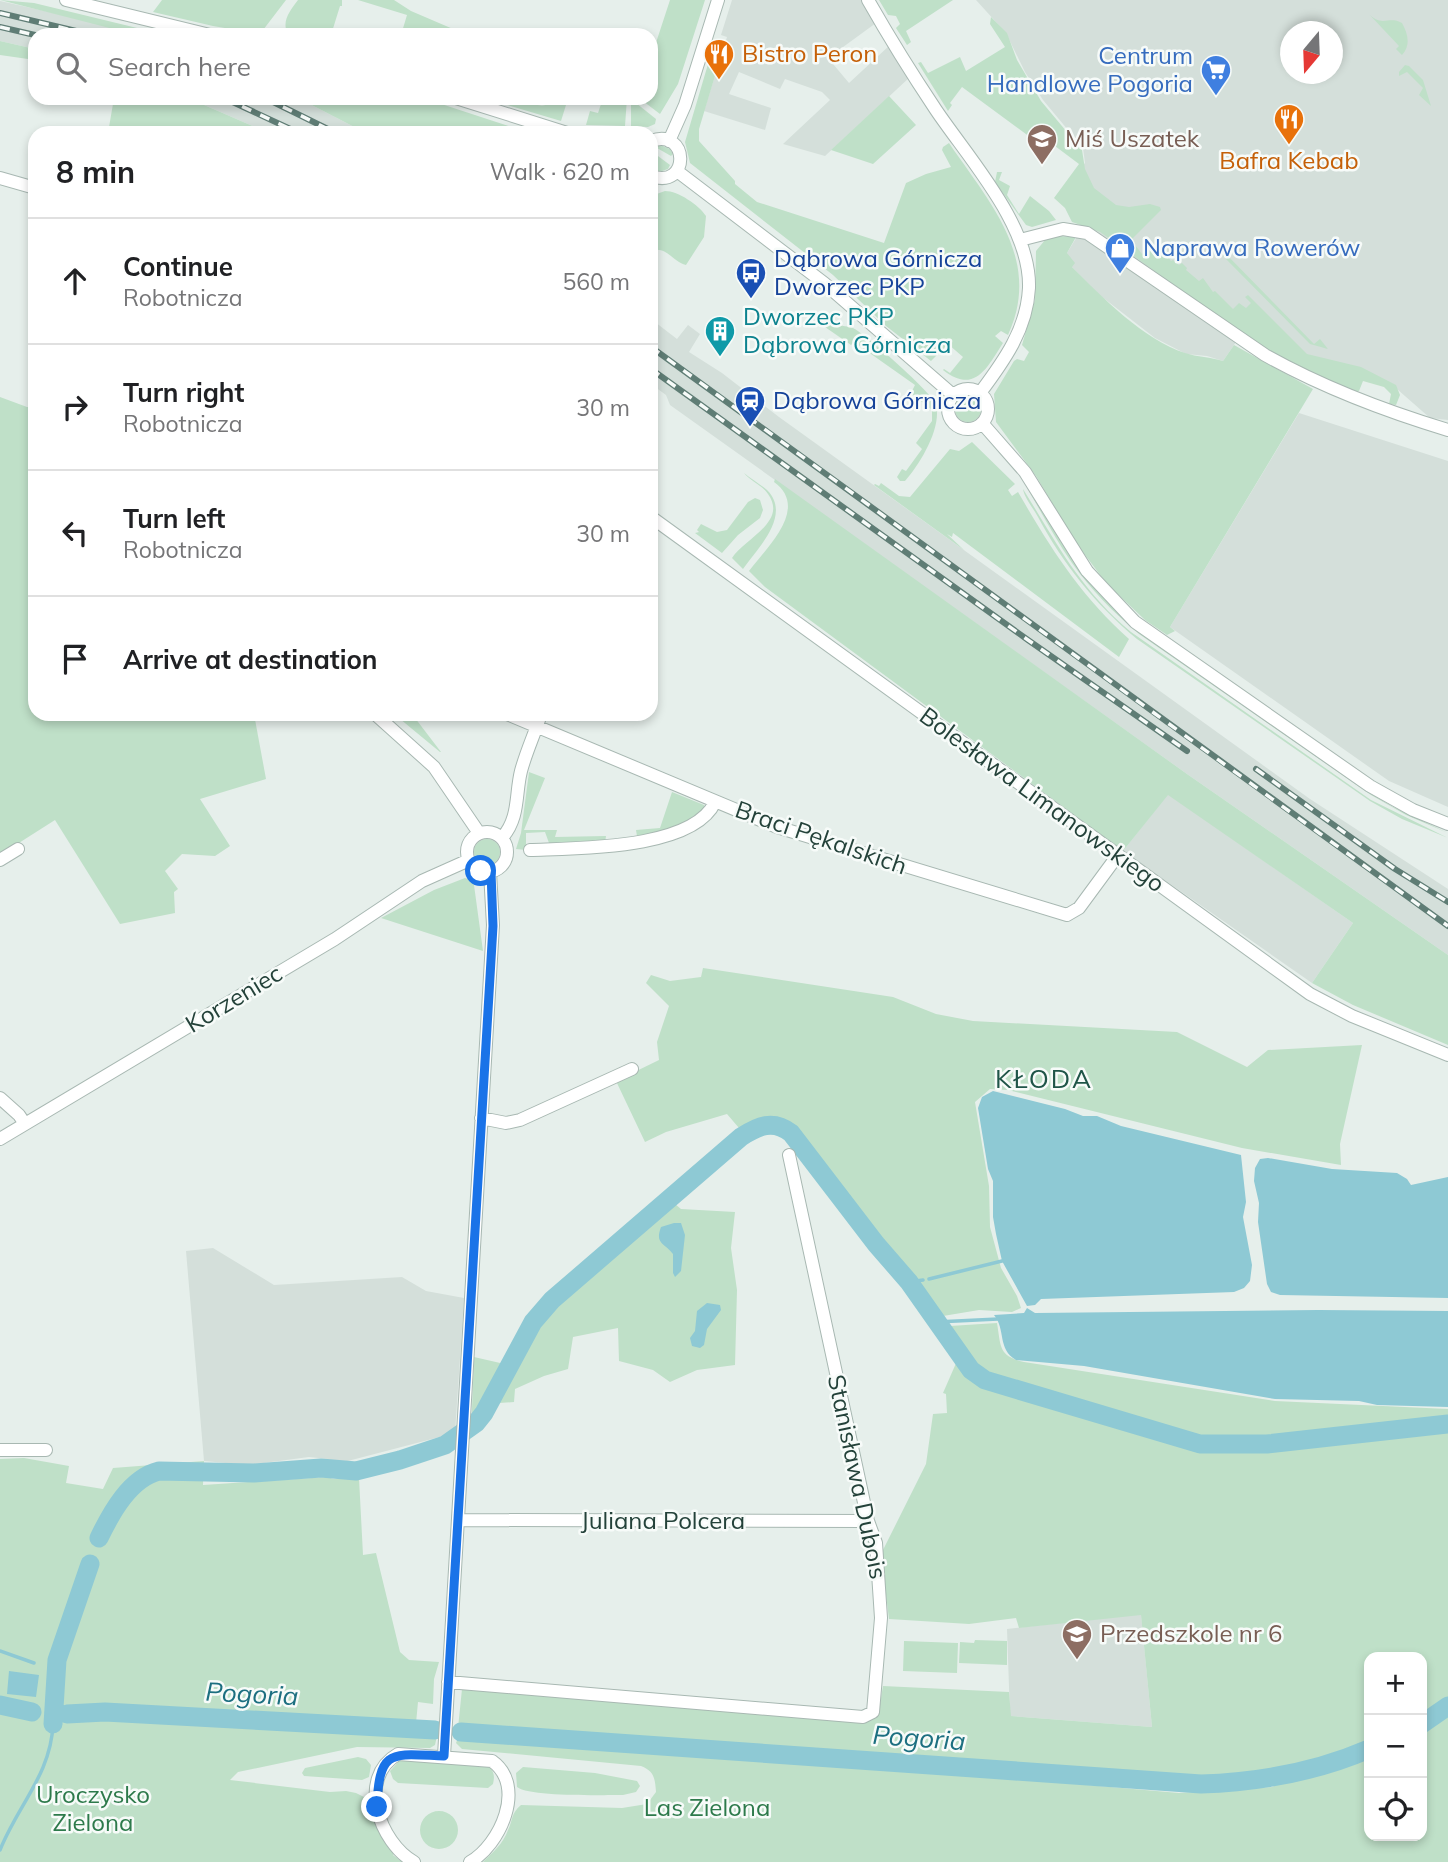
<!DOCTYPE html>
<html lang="en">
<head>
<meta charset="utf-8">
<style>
  :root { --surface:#fff; --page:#f2f2f2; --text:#202124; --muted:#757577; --line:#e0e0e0 }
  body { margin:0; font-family:Mulish,sans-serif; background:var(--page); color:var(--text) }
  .controls { position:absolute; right:21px; bottom:21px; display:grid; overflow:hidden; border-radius:14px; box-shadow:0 4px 10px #0003 }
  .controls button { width:63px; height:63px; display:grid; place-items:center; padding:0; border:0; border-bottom:2px solid var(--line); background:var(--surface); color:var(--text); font:35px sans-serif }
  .compass { position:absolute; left:1280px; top:21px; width:63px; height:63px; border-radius:50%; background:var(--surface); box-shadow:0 4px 10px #0003; rotate:199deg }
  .stop { position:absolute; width:21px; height:21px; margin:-16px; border:5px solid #1a73e8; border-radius:50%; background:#fff }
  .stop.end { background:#1a73e8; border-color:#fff; box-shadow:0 2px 7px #0008 }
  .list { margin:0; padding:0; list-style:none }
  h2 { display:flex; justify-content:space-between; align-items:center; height:91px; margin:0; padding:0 28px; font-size:30px }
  h2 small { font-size:23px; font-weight:400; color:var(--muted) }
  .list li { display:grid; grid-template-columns:46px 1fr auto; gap:21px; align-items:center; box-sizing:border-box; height:126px; padding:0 28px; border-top:2px solid var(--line) }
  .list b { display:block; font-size:26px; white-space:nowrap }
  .list p { margin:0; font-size:23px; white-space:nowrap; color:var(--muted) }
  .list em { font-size:23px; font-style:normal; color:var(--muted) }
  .icon { flex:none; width:38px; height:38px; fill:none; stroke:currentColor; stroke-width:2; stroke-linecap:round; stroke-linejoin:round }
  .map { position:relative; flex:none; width:1448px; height:1862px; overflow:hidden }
  .search { position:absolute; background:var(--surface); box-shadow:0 4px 10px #0003; left:28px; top:28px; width:630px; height:77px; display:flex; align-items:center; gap:18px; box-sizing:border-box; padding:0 24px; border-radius:21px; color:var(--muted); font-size:26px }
  .panel { position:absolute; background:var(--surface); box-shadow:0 4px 10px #0003; left:28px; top:126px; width:630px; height:595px; border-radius:21px }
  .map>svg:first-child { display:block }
  .built { fill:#d4dfda; fill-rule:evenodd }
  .green { fill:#bfe0c8; fill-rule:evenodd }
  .water { fill:#8ec9d4 }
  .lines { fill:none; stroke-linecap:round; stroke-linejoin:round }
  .stream { stroke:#8ec9d4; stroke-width:3.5 }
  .river { stroke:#8ec9d4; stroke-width:19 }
  .minor-casing { stroke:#a8b8b2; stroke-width:14 }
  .minor { stroke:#fff; stroke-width:12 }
  .rail-casing { stroke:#5f7d75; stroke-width:6 }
  .rail { stroke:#f7fbf9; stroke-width:3.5; stroke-dasharray:10; stroke-linecap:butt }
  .route { stroke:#1a73e8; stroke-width:9 }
  .labels { text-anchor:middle; stroke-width:5; stroke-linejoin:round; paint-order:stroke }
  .food-label { font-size:24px; fill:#c56008; stroke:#f7fbf9; text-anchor:start }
  .shop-label { font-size:24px; fill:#366cbe; stroke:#f7fbf9; text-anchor:end }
  .education-label { font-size:24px; fill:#785e54; stroke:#f7fbf9; text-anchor:start }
  .transit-label { font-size:24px; fill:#164399; stroke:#f7fbf9; text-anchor:start }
  .culture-label { font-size:24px; fill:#0d838f; stroke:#f7fbf9; text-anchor:start }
  .street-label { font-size:24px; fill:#24423a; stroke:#f7fbf9 }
  .park-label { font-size:24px; fill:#2d7a4b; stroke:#f7fbf9 }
  .neighbourhood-label { font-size:26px; letter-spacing:2px; fill:#1f5548; stroke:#f7fbf9 }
  .water-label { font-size:26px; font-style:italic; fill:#1c6f80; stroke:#f7fbf9 }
</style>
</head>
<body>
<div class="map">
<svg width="1448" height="1862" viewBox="0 0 1448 1862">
  <rect width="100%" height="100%" fill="#e6efeb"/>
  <path class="built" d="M732,0h130l14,23 -48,35 21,25 41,-38 20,32 -85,79 -42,-12 47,-44 -8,-8 -37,-13 -5,10 -41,-17 -10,22 42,14 -6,22 -61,-19 23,-74 -6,-2z
    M976,0h472v420l-18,-2 -33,-29 -121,-39 -46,-26 -153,-106 3,-4 -25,-17 30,-34 -2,-15 -40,-48 -18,-28 -19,-39zM1290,32h42v42h-42z
    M0,1l85,19 52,15h-102v14l-35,-8z
    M188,98h110l68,35h-97z
    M1078,235l9,4 149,103 -13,19 -16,-5 -21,-2 -31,-16 -58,-45 -25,-26 -5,-14z
    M651,319l26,20 11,-14 12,9 -11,18 33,21 57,44 531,382 138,90v66l-261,-181 -517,-369 -4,-10 -15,-11z
    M1299,413l149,48v346l-59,-26 -219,-154z
    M1168,794l185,129 -41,60 -189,-132z
    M213,1248l61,37 128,-8 24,14 38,7 -9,135 -111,29 -2,3 -14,-6 -19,-2 -61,8 -44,-4 -18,-210z
    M1141,1614l11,113 -142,-11 -3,-87z"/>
  <path class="green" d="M0,0l34,3 132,32h-29z
    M162,0h124l-26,34 -47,-8 -60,-14z
    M298,0h44v6h-2l-9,29h-16l-9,-3 -1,3h-17c-7,-14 2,-24 10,-35z
    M358,0h36l17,11 56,24h-66l6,-20z
    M670,0h35l-27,84 -18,30 -21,-16h12v-40z
    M879,0h74l-47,31 5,11 -4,3 -11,-17 4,-4 -4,-8 -8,-1z
    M1367,12c15,17 21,3 35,11 6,11 9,22 0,32l-6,-6 3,-3z
    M991,17l16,16 10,27 24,41 41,49 3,19 9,19 22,17 13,2 21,-3 10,3 1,3 -30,30 11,14 7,-7 6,6 6,-6 10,14 2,-1 6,5 3,-2 5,5 -1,2 13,11 4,-3 10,14 2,-1 18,18 6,-6 7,5 5,-5 -6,-6 3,-2 59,59 54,13 35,18 4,10 -4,10 -7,-1 2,-10 -7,-7 -21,-6 -4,10 -4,1 -66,-28 -60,-40 -129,-92 -28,-10 -7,-14 -11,-10 25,-34 -44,-33 -5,6 -68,-50 -12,16 2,2 -4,6 -30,-48 3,-1 7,11 32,-16 6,14 39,-24 -15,-23z
    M0,41l35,8v11l-35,-5z
    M711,54l10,2 -22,73v12l36,40v3l22,18 127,41 22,-60 20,-9 25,-7 -9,-17 1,-3 6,-4c40,59 94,116 59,192l-7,-4 -6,5 8,7c-17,27 -29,51 -60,27l1,-1 6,4 13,-16 -15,-13 -17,17 -45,-35 -53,-51 -143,-112 -5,-21z
    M1405,65l4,1 14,14 8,26 -12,-11 4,-7 -16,-16 -8,4v-4z
    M889,96l27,29 -43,39 -42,-14z
    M114,98h74l81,35h-161z
    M298,98h125l107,35h-164z
    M484,98h54l-4,6c10,4 19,-2 32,1l-5,16z
    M603,98h24l-2,28 -39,-1 4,-14 8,2z
    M636,103l20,16 -1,5 -7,3 -17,-1v-21z
    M660,145l10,4 3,5 -2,2 -14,-8 -3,5 16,12 -2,4 -9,3 -8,-4v-19z
    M997,172h5l-3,8 11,6 -3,9 12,19 11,-18 19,15 7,9 -24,7 -6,-2 -31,-43z
    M665,191c13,0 34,14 41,25l-2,21 -18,28c-11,-2 -19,-17 -31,-15l-4,5v-59z
    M1058,236l18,1 -9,16 8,10 -3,4c30,30 72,73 113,86 12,4 26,4 38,8l11,-16 79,44 -143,238 5,4 -8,4 -22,-15 -38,-36 -31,-41 -40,-67 -40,-54 -2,-28 20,-33 3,-2 7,2 5,-9 -7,-7 13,-45 1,-49 9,-11z
    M1224,246l6,1 -5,6 89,91 6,-5 8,10 -18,-5 -87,-88 -1,-6z
    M834,324v3l3,-2c5,1 11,1 16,3 11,5 81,66 83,77 6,23 -16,59 -31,76h-5l-3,-4 5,-8 4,2 16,-22 -6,-6 16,-22v-11l-21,-17 4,-8 -61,-43 -3,3 -26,-18z
    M955 409a13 13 0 1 1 26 0a13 13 0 1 1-26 0Z
    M0,397l27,10h8v307h219l12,65 -66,20 30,47 -15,10 -33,-2 -17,17 13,18 -4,3 1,21 -55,11 -65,-104 -55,35z
    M972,442l43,42 -7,6 4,6 6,-4c33,57 62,103 111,147l-10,18 -166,-124 -1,4 -5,-3 17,16 -90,-65 1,-1 4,2 2,-3 18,13 11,1 40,-48 9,2z
    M744,473c7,6 16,11 23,17 25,25 -9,58 -24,79l-11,-11c13,-20 56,-36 36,-64 -6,-9 -19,-14 -24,-21z
    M775,479l412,295 261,181v90l-95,-40 -41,-22 41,-60 -185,-128 -45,56 -358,-264 -16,-16c18,-24 61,-63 25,-89z
    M1027,488l54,85 51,53 231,163 30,18 55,26 -42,-18 -35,-20 -232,-161c-25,-21 -48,-44 -67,-71 -17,-24 -30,-50 -45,-75z
    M1023,489c35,56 56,99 108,143l240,168 77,38 -46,-19 -32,-18 -233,-162c-42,-35 -74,-75 -99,-122 -5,-9 -14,-20 -15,-28z
    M755,498l5,2 3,10 -3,8 -22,17 -16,18 -27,-20 4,-1 -2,-2 4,-6 16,8 10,-2 21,-28z
    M394,714h18l29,38h-1z
    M529,772l16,6 -21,52h33l-2,7 51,-1 -1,7h-56l-4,-11 -19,1v17l-10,-1 5,-16z
    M672,792l32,13v5l-25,18 -42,8 -1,-6 24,-2z
    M474 852a13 13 0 1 1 26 0a13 13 0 1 1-26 0Z
    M465,878l6,2 3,5 9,66 -102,-33 53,-28z
    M703,968l190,29 43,17 37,7 204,11 70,35 21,-17 94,-5 -22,99 1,21 -99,-17 -234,-58 -18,-1 -15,13 14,84 1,41 11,41 16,28 4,12 -9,4 -33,-2 -42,7 -98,-135 -36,-45 -12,-10 -15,-6 -10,-1 -19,8h-8l-12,-14 -61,18 -21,10 -29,-61 43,-21 -2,-18 12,-36 -23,-23 5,-8 19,6 31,-4z
    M675,1204l6,5 54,3 -4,36 6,42 -2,75 -38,5 -27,12 -17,-12 -34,-9 -1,-33 -45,9 -5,32 -24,7 -29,13 -1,13 -15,1 -28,31 3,-77 39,9 34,-52z
    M997,1323c4,23 1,33 27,39l251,39 173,8v11l-252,21 -211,-66c-15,-13 -32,-28 -35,-49z
    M957,1361l16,17 9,6 221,65 28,2 217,-24v435h-965c10,-10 20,-18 25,-32 5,-10 3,-17 13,-25l101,3 25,-4 9,-12c-1,-14 -2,-21 -15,-26l-179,-17 -6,-6 2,-5 86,4 325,24 310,27 93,-6 15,-7 -29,-6 -74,2 -726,-48 4,-39 403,34 13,-7 5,-30 126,6 2,24 141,11 -11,-112 -122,13 -3,-10 -47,6 -80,-5 -8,-65 45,-90 7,-50 14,-1 -1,-19 -3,-1zM1369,1657h53v179h-53z
    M24,1458l45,8 -3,17 37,6 10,-21 91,-7 -1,24 124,-8 7,2 25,-1 4,77 13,-2 24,99 9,8 30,2 -5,17 -1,25 -15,-2 -3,32 22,2 -2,9 -5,3 -73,-1 -119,25 -8,8 100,12 16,-1 10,2 10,5 4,13 25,41 -2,3 9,7h-402v-403z
    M975,1640l32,1v24l-48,-2 1,-21 14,1z
    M904,1641l54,2 -1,30 -54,-2z
    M358,1757l8,2 5,6 -2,12 -7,3 -58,-4 -2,-3 3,-5z
    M400,1760l88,5c6,7 7,10 5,19l-5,4 -90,-5 -5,-4 -3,-8z
    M523,1767l72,6 42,8 3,5 -4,6 -13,3c-20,0 -93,2 -106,-8l-1,-14z
    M420 1830a19 19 0 1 1 38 0a19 19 0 1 1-38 0Z"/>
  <path class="water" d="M993,1091l72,18 18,7h14l24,10 120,29 5,47 -3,15 9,48 -2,16 -6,7 -10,4 -193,7 -6,6 -8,1 -25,-45 -6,-27 -3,-17v-36l-5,-12 -10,-61 4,-11z
    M1268,1158l64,11 65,4 10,6 4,6 37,-8v121l-168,-3 -9,-3 -4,-8 -9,-62 1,-19 -5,-22 1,-13 5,-9z
    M674,1223h7l4,12 -4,36 -6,6 -2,-4v-19c-10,-12 -18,-10 -12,-27z
    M707,1303l13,2 1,5 -14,19 -3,16 -4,3 -8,-2 -2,-8 5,-7 2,-20z
    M1027,1308l8,5 283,-3 130,1v96l-71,-2 -18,-4 -84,-2 -191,-33 -68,-6c-19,-11 -10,-31 -22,-45l30,-2z
    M9,1671l30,4 -3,22 -29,-3z"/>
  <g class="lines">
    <path class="stream" d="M929,1279l73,-18
      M909,1282l14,-2
      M936,1322l62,-3
      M0,1651l34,12
      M52,1669l4,1
      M0,1850c18,-45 51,-76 53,-126"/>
    <path class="river" d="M99,1538c12,-25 31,-60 60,-67l95,2 67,-5 35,3 44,-11 45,-15 31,-22 8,-10 49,-91 19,-22 189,-163c17,-11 32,-18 50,-4l85,111 33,38 62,88 14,10 215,64h67l181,-20
      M0,1705l32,7
      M67,1714l38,-2 330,18
      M53,1724l4,-64 33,-96
      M1422,1724l26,-18
      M461,1732l740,52c58,-2 115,-12 168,-35"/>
    <g class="minor-casing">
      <path id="minor" d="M66,0l144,35
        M868,0c21,37 44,74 68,110 33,49 95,116 93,178 -2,41 -25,73 -49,105
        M456,98l111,35
        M651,141c38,-14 40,49 0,35
        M669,141l16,-36 33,-105
        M677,171l147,112 129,112
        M0,178l35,10
        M1020,240l43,-11 24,4 178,122c57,32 120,56 183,75
        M948 409a20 20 0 1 1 40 0a20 20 0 1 1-40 0Z
        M982,423l43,49 62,99 48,51 235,164 43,24 35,14
        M651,517l659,477 42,22 96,39
        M375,714l59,53 45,66
        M507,714l270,113 290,88 12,-7 39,-53
        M467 852a20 20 0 1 1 40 0a20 20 0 1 1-40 0Z
        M502,838c18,-21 13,-43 19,-67 5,-19 14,-38 20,-57
        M530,850c46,-2 163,0 185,-48
        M0,860l18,-11
        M0,1098l19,17 6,9
        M481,1118l25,5 14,-3 112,-51
        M0,1139l335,-200 87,-58 47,-21
        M0,1450h46
        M458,1520l410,1
        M448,1682l415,35 10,-5 8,-94 -5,-75 -8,-22 -79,-366
        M444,1756l49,-831 -3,-53
        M414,1862c-34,-19 -58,-84 -16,-108l94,7c35,25 8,84 -22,101"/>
    </g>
    <use href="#minor" class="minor"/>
    <g class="rail-casing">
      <path id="rail" d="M0,13l93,22
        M0,27l35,8
        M224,98l75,35
        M265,98l71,35
        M651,347c266,192 530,387 797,579
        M651,369l377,271 159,111
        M1256,769l139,100 53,33"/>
    </g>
    <use href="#rail" class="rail"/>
  </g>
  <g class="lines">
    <path class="route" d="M377,1807c2,-60 15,-53 67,-51l49,-830 -2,-54 -10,-1"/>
  </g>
  <defs>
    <g id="restaurant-pin" transform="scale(1.575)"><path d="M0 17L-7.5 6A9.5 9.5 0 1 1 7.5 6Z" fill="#e8710a" stroke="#f7fbf9"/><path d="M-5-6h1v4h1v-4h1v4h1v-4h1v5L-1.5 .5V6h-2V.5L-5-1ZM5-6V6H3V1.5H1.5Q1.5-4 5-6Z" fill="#fff"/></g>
    <g id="supermarket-pin" transform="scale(1.575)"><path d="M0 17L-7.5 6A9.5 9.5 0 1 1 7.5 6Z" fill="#3f7fe0" stroke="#f7fbf9"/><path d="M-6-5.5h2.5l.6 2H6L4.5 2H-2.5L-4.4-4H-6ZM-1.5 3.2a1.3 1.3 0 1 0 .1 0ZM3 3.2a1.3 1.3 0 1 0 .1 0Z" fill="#fff"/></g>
    <g id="school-pin" transform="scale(1.575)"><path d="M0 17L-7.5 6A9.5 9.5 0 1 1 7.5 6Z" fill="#8d6e63" stroke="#f7fbf9"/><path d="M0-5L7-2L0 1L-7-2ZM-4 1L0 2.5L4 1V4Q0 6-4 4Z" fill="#fff"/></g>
    <g id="shop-pin" transform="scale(1.575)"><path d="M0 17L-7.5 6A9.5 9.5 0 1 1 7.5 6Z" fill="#3f7fe0" stroke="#f7fbf9"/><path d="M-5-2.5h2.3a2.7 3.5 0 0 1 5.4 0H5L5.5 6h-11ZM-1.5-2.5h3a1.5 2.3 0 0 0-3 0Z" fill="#fff"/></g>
    <g id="bus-pin" transform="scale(1.575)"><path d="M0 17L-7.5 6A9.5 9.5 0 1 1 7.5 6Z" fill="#1a4fb4" stroke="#f7fbf9"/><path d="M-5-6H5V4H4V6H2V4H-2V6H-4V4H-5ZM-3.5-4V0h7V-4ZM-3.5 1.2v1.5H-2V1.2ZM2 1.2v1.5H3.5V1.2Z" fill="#fff"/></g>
    <g id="building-pin" transform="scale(1.575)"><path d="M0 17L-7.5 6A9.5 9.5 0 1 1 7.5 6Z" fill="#0f9aa8" stroke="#f7fbf9"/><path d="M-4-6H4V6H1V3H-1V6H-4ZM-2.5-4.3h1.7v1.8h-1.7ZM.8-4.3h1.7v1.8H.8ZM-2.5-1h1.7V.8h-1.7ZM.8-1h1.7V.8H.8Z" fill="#fff"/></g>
    <g id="station-pin" transform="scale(1.575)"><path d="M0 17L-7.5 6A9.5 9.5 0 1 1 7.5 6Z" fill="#1a4fb4" stroke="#f7fbf9"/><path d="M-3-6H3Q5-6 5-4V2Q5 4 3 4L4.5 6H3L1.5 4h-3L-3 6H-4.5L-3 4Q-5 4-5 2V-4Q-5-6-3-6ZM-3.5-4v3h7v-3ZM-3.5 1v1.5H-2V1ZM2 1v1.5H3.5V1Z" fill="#fff"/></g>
  </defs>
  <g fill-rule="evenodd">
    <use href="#restaurant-pin" x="719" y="54"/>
    <use href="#supermarket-pin" x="1216" y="70"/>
    <use href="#restaurant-pin" x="1289" y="119"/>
    <use href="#school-pin" x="1042" y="139"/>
    <use href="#shop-pin" x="1120" y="248"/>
    <use href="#bus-pin" x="751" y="273"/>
    <use href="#building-pin" x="720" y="331"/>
    <use href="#station-pin" x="750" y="401"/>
    <use href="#school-pin" x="1077" y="1634"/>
  </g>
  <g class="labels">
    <g class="food-label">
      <text x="742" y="62">Bistro Peron</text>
      <text x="1289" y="169" text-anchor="middle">Bafra Kebab</text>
    </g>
    <g class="shop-label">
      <text x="1193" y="64">Centrum<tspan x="1193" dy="28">Handlowe Pogoria</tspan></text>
      <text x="1143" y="256" text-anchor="start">Naprawa Rowerów</text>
    </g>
    <g class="education-label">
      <text x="1065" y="147">Miś Uszatek</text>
      <text x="1100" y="1642">Przedszkole nr 6</text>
    </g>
    <g class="transit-label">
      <text x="774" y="267">Dąbrowa Górnicza<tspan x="774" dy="28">Dworzec PKP</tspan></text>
      <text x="773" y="409">Dąbrowa Górnicza</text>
    </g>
    <g class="culture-label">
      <text x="743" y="325">Dworzec PKP<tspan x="743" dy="28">Dąbrowa Górnicza</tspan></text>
    </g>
    <g class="street-label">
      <text transform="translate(1042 800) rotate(36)" y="8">Bolesława Limanowskiego</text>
      <text transform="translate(821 838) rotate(19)" y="8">Braci Pękalskich</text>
      <text transform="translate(234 999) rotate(-31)" y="8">Korzeniec</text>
      <text transform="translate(857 1477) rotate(78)" y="8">Stanisława Dubois</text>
      <text x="663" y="1529">Juliana Polcera</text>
    </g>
    <g class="park-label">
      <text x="93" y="1803">Uroczysko<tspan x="93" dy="28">Zielona</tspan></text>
      <text x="707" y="1816">Las Zielona</text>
    </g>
    <g class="neighbourhood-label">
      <text x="1044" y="1088">KŁODA</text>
    </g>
    <g class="water-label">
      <text transform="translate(252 1694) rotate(3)" y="9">Pogoria</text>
      <text transform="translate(919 1738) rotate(4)" y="9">Pogoria</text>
    </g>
  </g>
</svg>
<div class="controls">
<button>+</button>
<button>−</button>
<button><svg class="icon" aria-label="locate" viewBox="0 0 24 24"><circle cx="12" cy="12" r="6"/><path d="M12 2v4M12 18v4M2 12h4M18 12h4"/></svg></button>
</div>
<svg class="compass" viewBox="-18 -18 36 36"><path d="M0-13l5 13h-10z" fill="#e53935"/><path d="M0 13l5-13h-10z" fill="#757577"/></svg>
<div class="stop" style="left:481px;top:871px"></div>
<div class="stop end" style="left:377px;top:1807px"></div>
<div class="search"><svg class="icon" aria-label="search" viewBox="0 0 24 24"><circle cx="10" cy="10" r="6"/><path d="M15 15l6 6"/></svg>Search here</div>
<section class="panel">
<h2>8 min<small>Walk · 620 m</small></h2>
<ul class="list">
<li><svg class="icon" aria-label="ahead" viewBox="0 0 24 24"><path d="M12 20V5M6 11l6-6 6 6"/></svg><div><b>Continue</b><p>Robotnicza</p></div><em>560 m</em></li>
<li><svg class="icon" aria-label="right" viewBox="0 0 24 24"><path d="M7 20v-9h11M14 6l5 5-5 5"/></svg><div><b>Turn right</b><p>Robotnicza</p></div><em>30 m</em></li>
<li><svg class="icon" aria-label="left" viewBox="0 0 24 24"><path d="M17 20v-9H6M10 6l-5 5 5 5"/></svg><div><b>Turn left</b><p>Robotnicza</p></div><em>30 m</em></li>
<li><svg class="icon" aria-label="arrive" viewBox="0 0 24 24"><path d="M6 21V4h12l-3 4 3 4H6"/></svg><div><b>Arrive at destination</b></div></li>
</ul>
</section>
</div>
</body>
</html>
